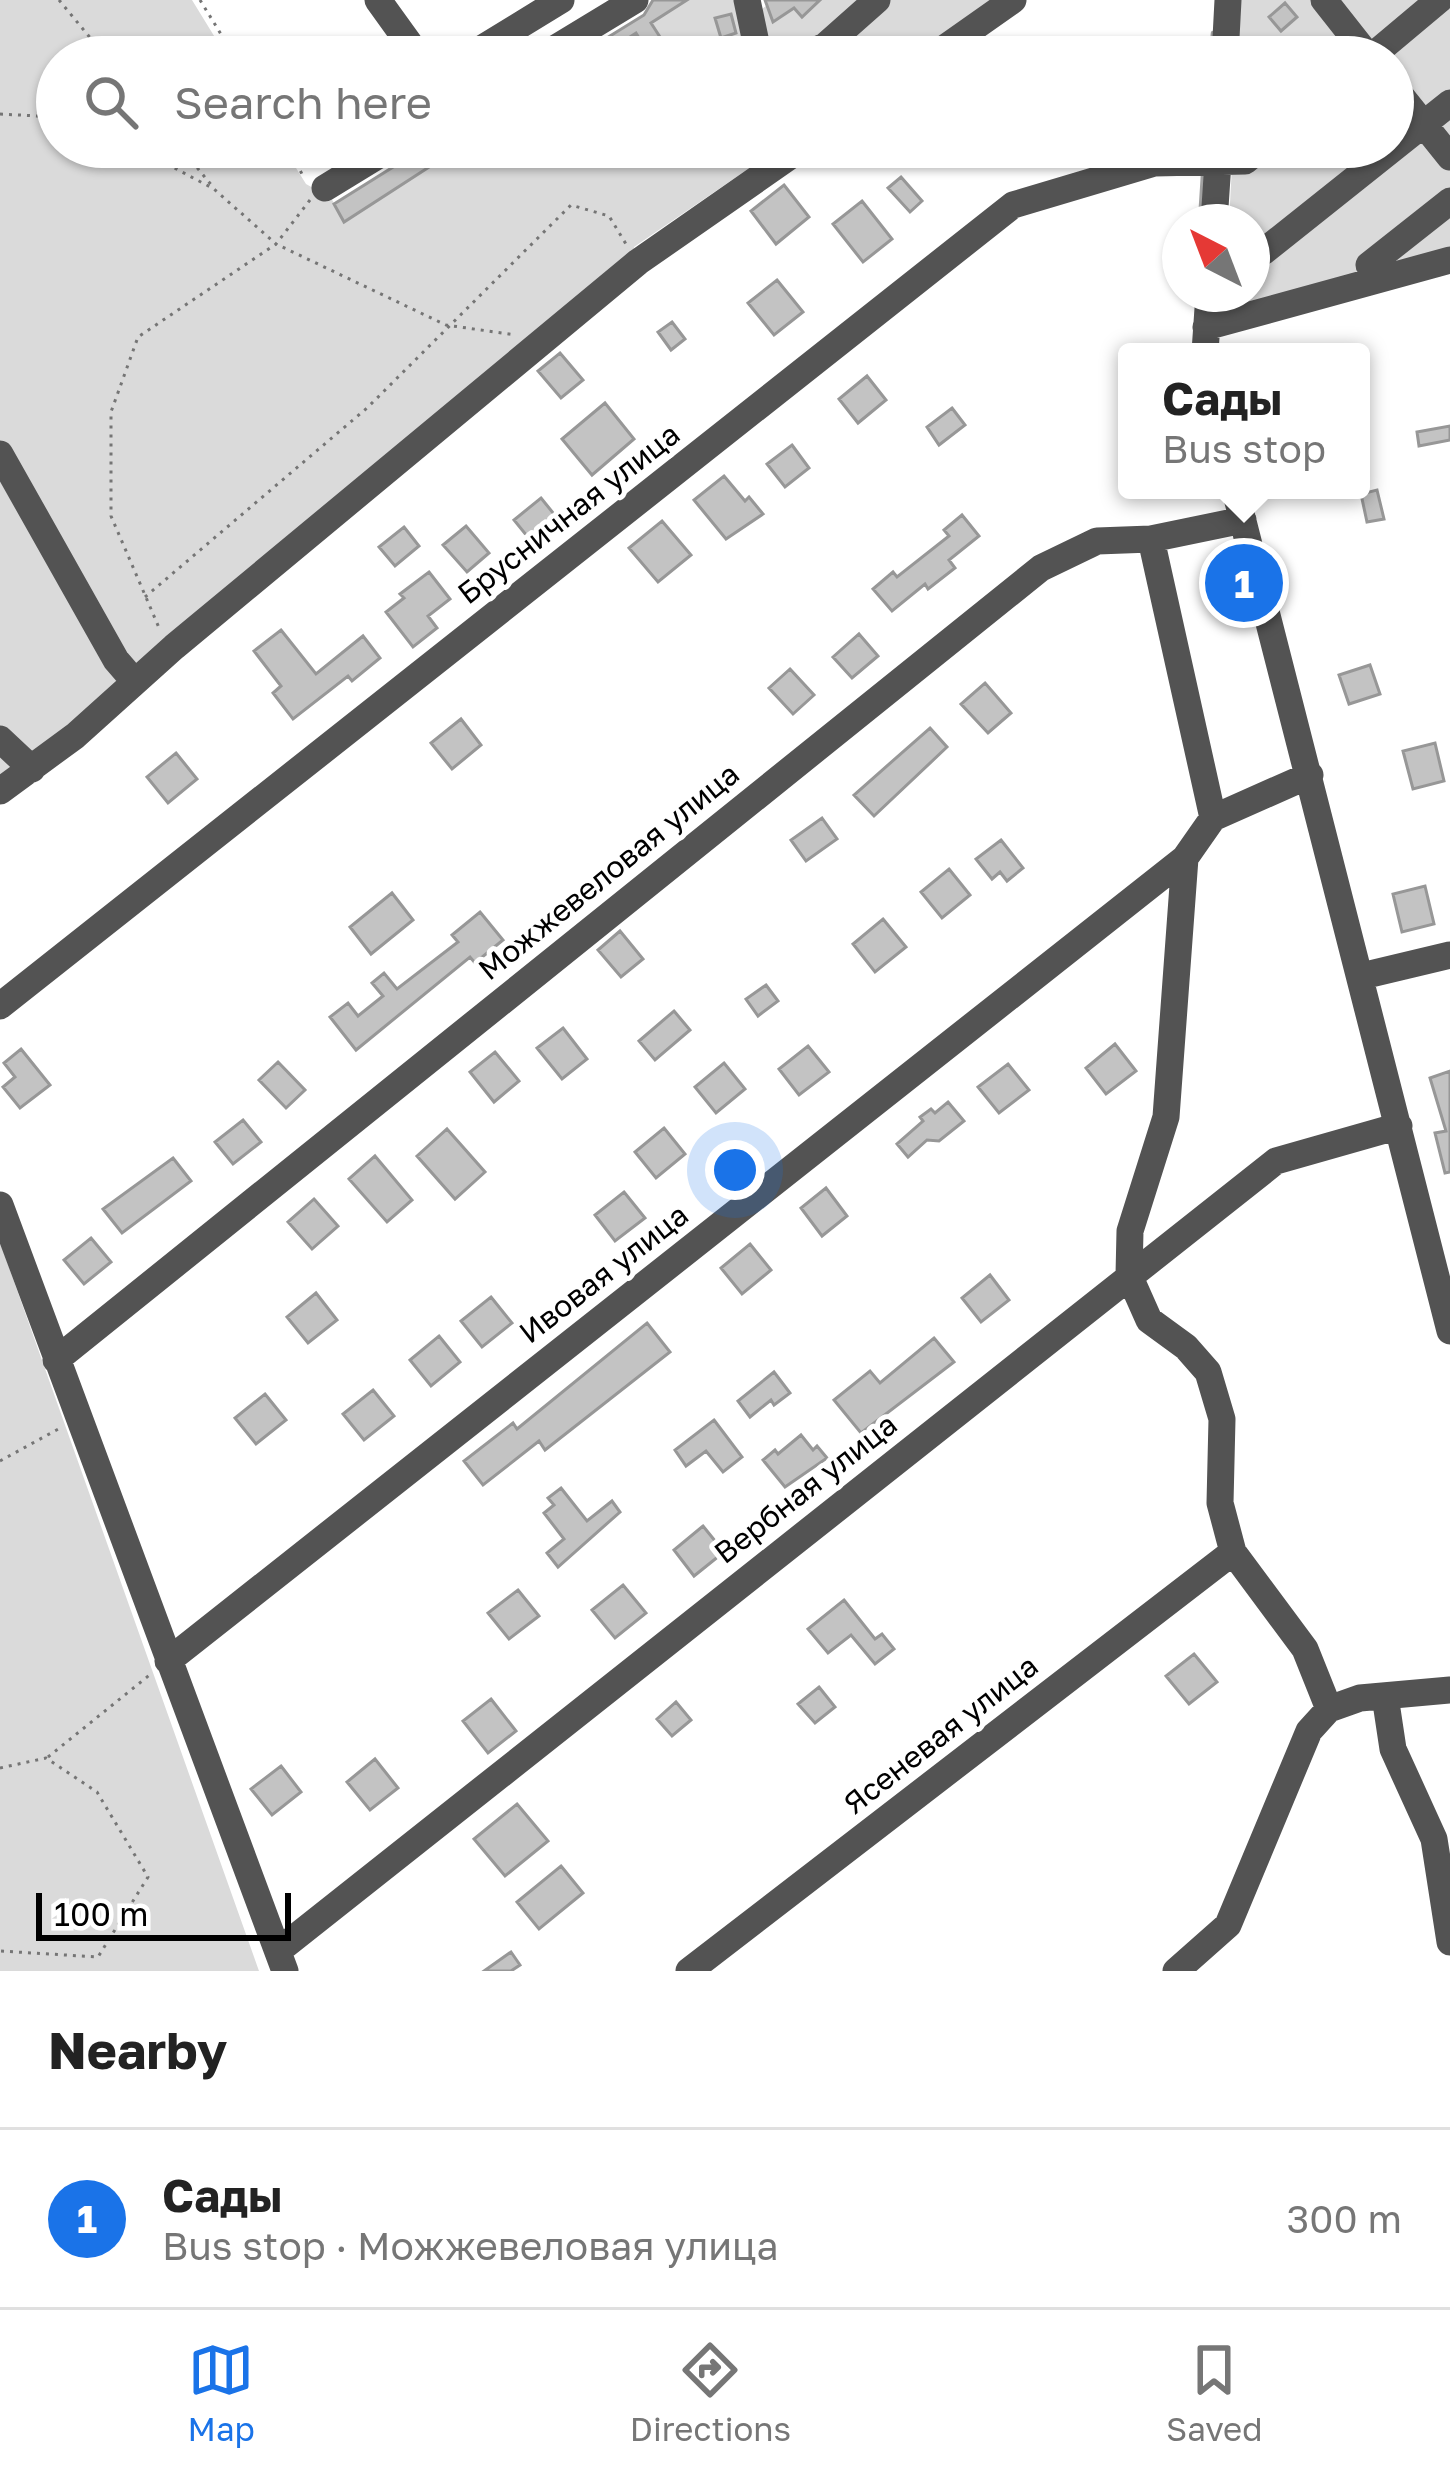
<!DOCTYPE html>
<html lang="en">
<head>
<meta charset="utf-8">
<style>
  :root { --surface:#fff; --page:#f2f2f2; --text:#222; --muted:#767676; --line:#e0e0e0; --accent:#1a73e8 }
  body { margin:0; font-family:"Golos Text",sans-serif; background:var(--page); color:var(--text) }
  .compass { position:absolute; left:1162px; top:204px; width:108px; height:108px; border-radius:50%; background:var(--surface); box-shadow:0 3px 9px #0004; rotate:318deg }
  .scale { position:absolute; left:36px; bottom:30px; width:255px; box-sizing:border-box; padding-left:12px; border:6px solid #000; border-top:0; font-size:33px; line-height:42px; white-space:nowrap; color:#000; -webkit-text-stroke:9px #fff; paint-order:stroke }
  .you { position:absolute; left:735px; top:1170px; width:42px; height:42px; margin:-30px; border:9px solid #fff; border-radius:50%; background:#1a73e8; box-shadow:0 0 0 18px #1a73e833 }
  .badge { display:grid; place-items:center; width:78px; height:78px; border-radius:50%; background:var(--accent); color:#fff; font-size:39px; font-weight:700 }
  .pin { position:absolute; translate:-50% -50%; border:6px solid #fff; box-shadow:0 3px 12px #0006 }
  .popup { position:absolute; left:1118px; top:343px; width:252px; height:156px; box-sizing:border-box; display:grid; place-content:center; border-radius:12px; background:var(--surface); filter:drop-shadow(0 3px 9px #0005); font-size:39px; white-space:nowrap; color:var(--muted) }
  .popup b { font-size:45px; color:var(--text) }
  .popup::after { content:''; position:absolute; left:50%; top:100%; margin-left:-24px; border:24px solid transparent; border-top-color:var(--surface) }
  .list { margin:0; padding:0; list-style:none }
  h2 { display:flex; justify-content:space-between; align-items:center; height:156px; margin:0; padding:0 48px; font-size:51px }
  h2 small { font-size:39px; font-weight:400; color:var(--muted) }
  .list li { display:grid; grid-template-columns:78px 1fr auto; gap:36px; align-items:center; box-sizing:border-box; height:180px; padding:0 48px; border-top:3px solid var(--line) }
  .list b { display:block; font-size:45px; white-space:nowrap }
  .list p { margin:0; font-size:39px; white-space:nowrap; color:var(--muted) }
  .list em { font-size:39px; font-style:normal; color:var(--muted) }
  .icon { flex:none; width:66px; height:66px; fill:none; stroke:currentColor; stroke-width:2; stroke-linecap:round; stroke-linejoin:round }
  .map { position:relative; flex:none; width:1450px; height:1971px; overflow:hidden }
  .search { position:absolute; background:var(--surface); box-shadow:0 3px 9px #0004; left:36px; right:36px; top:36px; height:132px; display:flex; align-items:center; gap:30px; box-sizing:border-box; padding:0 42px; border-radius:66px; color:var(--muted); font-size:45px }
  .sheet { height:336px; background:var(--surface) }
  nav { display:flex; justify-content:space-around; align-items:center; box-sizing:border-box; height:168px; border-top:3px solid var(--line); background:var(--surface); font-size:33px; color:var(--muted) }
  nav a { display:grid; justify-items:center; gap:6px }
  nav .on { color:var(--accent) }
  .map>svg:first-child { display:block }
  .green { fill:#dadada }
  .lines { fill:none; stroke-linecap:round; stroke-linejoin:round }
  .stream { stroke:#a1a1a1; stroke-width:4.5 }
  .building { fill:#c3c3c3; stroke:#979797; stroke-width:3 }
  .path { stroke:#757575; stroke-width:3; stroke-dasharray:3 6; stroke-linecap:butt }
  .minor { stroke:#535353; stroke-width:27 }
  .labels { text-anchor:middle; stroke-width:10; stroke-linejoin:round; paint-order:stroke }
  .street-label { font-size:30px; fill:#000; stroke:#fff }
</style>
</head>
<body>
<div class="map">
<svg width="1450" height="1971" viewBox="0 0 1450 1971">
  <rect width="100%" height="100%" fill="#fff"/>
  <path class="green" d="M0,0h192l35,57h-170v90h226l23,37 25,14 14,24 115,-75h320l-146,100 -1,12 -633,525z
    M687,0h57l18,9 12,-9h220l-83,57h-312z
    M1241,0h209v254l-226,61 1,-21h27v-72h-23l4,-75h160v-90h-155z
    M0,1242l259,729h-259z"/>
  <g class="lines">
    <path class="stream" d="M1211,57l2,-24
      M1200,222l3,-47"/>
  </g>
  <path class="building" d="M653,0h34l-36,23 18,28 -18,6 -15,-24 -37,24h-23l68,-42z
    M765,0h55l-18,17 -8,-9 -21,14z
    M1285,3l12,14 -16,14 -12,-14z
    M731,14l5,19 -15,5 -6,-20z
    M413,147h47l-116,75 -10,-18 67,-42z
    M901,177l21,24 -12,11 -22,-24z
    M784,185l25,32 -33,27 -25,-33z
    M862,201l30,38 -29,23 -30,-38z
    M777,280l26,32 -29,23 -26,-32z
    M672,322l13,17 -14,11 -13,-18z
    M560,353l23,27 -22,18 -23,-27z
    M867,376l19,24 -28,23 -19,-24z
    M605,403l29,36 -42,36 -30,-36z
    M952,408l13,17 -26,20 -12,-18z
    M1450,426v14l-31,6 -2,-14z
    M792,445l17,23 -24,19 -18,-23z
    M724,476l21,25 4,-4 14,17 -37,25 -32,-39z
    M1377,490l7,29 -17,3 -6,-28z
    M541,498l17,21 -27,22 -17,-21z
    M962,515l17,21 -30,24 6,8 -27,21 -3,-5 -33,27 -19,-22 20,-17 4,5 52,-41 -5,-6z
    M662,521l29,34 -33,27 -29,-34z
    M466,526l23,27 -22,19 -24,-27z
    M404,527l15,19 -24,20 -16,-19z
    M429,572l21,27 -22,17 9,12 -24,19 -27,-35 18,-14 -4,-4z
    M281,630l35,44 47,-38 17,22 -28,23 -4,-5 -55,43 -20,-26 8,-7 -27,-35z
    M859,634l19,22 -26,22 -19,-21z
    M1370,665l10,29 -31,10 -10,-29z
    M790,669l24,26 -21,19 -24,-26z
    M985,683l26,30 -23,20 -27,-29z
    M461,719l20,26 -29,24 -21,-26z
    M930,728l17,19 -73,69 -20,-21z
    M1435,743l9,38 -31,8 -10,-38z
    M176,753l21,26 -29,24 -21,-26z
    M822,818l15,21 -31,22 -15,-21z
    M1001,840l22,28 -16,13 -7,-9 -8,7 -16,-20z
    M949,869l21,26 -28,23 -21,-26z
    M1425,886l9,38 -32,8 -9,-38z
    M392,893l21,27 -42,34 -21,-27z
    M480,912l23,28 -28,23 -5,-6 -114,93 -26,-33 18,-14 10,13 25,-20 -11,-13 12,-10 13,16 61,-47 -6,-7z
    M883,919l23,28 -31,25 -22,-28z
    M620,931l23,28 -22,18 -23,-27z
    M766,985l12,16 -20,15 -12,-17z
    M674,1011l16,19 -35,30 -16,-19z
    M563,1028l24,31 -25,20 -25,-31z
    M1115,1044l21,27 -30,23 -20,-26z
    M808,1046l21,26 -30,23 -20,-26z
    M21,1049l29,36 -30,23 -17,-21 12,-10 -11,-14z
    M495,1052l24,29 -25,21 -24,-30z
    M278,1062l27,28 -19,18 -27,-28z
    M724,1063l21,26 -29,24 -21,-26z
    M1008,1064l21,26 -30,23 -21,-26z
    M1450,1071v101l-5,1 -10,-40 11,-2 -16,-53z
    M948,1102l16,19 -25,20 -12,-1 -19,17 -11,-13 26,-23 -3,-4 11,-8 4,4z
    M243,1120l18,22 -28,22 -18,-22z
    M664,1128l21,26 -29,24 -21,-26z
    M447,1129l38,43 -30,27 -38,-43z
    M375,1156l37,44 -25,22 -38,-43z
    M173,1158l18,23 -69,52 -19,-24z
    M826,1188l21,28 -25,20 -21,-28z
    M624,1192l21,26 -30,23 -20,-26z
    M314,1199l24,27 -26,23 -24,-27z
    M91,1238l20,24 -27,22 -20,-24z
    M750,1244l21,26 -29,24 -21,-26z
    M990,1275l19,25 -28,22 -19,-24z
    M316,1293l21,27 -29,23 -21,-26z
    M491,1297l21,26 -30,24 -21,-26z
    M647,1323l23,29 -125,98 -6,-9 -56,44 -19,-24 49,-38 4,6z
    M439,1336l21,26 -29,24 -21,-26z
    M934,1338l20,24 -93,71 -27,-33 36,-29 10,12z
    M774,1372l16,21 -16,12 -3,-5 -21,17 -12,-16z
    M373,1390l21,26 -30,24 -21,-26z
    M265,1394l21,26 -30,24 -21,-26z
    M714,1420l28,37 -19,15 -17,-21 -20,15 -11,-16z
    M801,1435l12,15 4,-4 10,12 -42,29 -22,-27 12,-10 3,4z
    M561,1488l26,33 25,-20 8,11 -62,55 -11,-14 17,-14 -20,-26 10,-8 -6,-7z
    M703,1526l21,26 -30,24 -20,-26z
    M623,1585l23,28 -31,25 -23,-28z
    M518,1590l21,26 -30,23 -21,-26z
    M844,1600l31,39 7,-5 12,15 -19,15 -24,-29 -23,18 -20,-24z
    M1194,1654l23,28 -28,22 -23,-28z
    M819,1687l16,20 -20,16 -17,-19z
    M491,1699l25,32 -28,22 -25,-32z
    M676,1702l15,18 -19,16 -15,-17z
    M375,1759l23,29 -28,22 -23,-28z
    M281,1766l20,26 -29,23 -21,-26z
    M517,1804l31,37 -43,35 -31,-37z
    M561,1866l22,27 -44,36 -22,-27z
    M511,1952l9,13 -9,6h-27z"/>
  <g class="lines">
    <path class="path" d="M59,0l47,57
      M200,0l35,57
      M0,114l57,3
      M135,147l79,42 62,55 -138,93 -27,75v104l49,114
      M180,147l33,40
      M288,147l16,31
      M310,200l-34,44 170,81 70,10
      M145,597l222,-189 204,-203 38,11 17,28
      M0,1461l62,-34
      M48,1757l104,-84
      M0,1768l46,-10 51,34 51,85 -50,80 -98,-6"/>
    <path class="minor" d="M378,0l41,57
      M747,0l12,57
      M1324,0l45,57
      M468,57l93,-57
      M541,57l94,-57
      M802,57l23,-11 52,-46
      M932,57l81,-57
      M1225,57l3,-57
      M1371,57l68,-57
      M1393,86l57,71
      M644,150l3,-3
      M325,188l67,-41
      M1214,222l5,-75
      M1263,252l187,-149
      M1369,265l81,-64
      M1206,327l244,-67
      M1205,352l4,-58
      M0,454l116,206 19,22
      M1235,490l215,841
      M1151,539l62,279
      M0,739l32,30
      M0,791l75,-55 99,-89 464,-385 165,-115
      M1185,858l-19,259 -36,114 -1,44 20,45 37,27 22,25 14,47 -2,84 13,49 72,97 24,60
      M1362,976l88,-21
      M0,1006l1013,-801 141,-42 91,-2 17,-14
      M0,1205l285,766
      M56,1360l985,-792 56,-27 54,-2 92,-19
      M168,1661l1017,-803 28,-40 97,-43
      M1385,1696l8,53 41,90 16,103
      M278,1951l998,-790 123,-35
      M689,1971l544,-419
      M1176,1971l52,-46 81,-194 20,-22 31,-11 90,-8"/>
  </g>
  <g class="labels">
    <g class="street-label">
      <text transform="translate(569 514) rotate(-38)" y="10">Брусничная улица</text>
      <text transform="translate(609 872) rotate(-39)" y="10">Можжевеловая улица</text>
      <text transform="translate(604 1274) rotate(-38)" y="10">Ивовая улица</text>
      <text transform="translate(806 1489) rotate(-38)" y="10">Вербная улица</text>
      <text transform="translate(941 1735) rotate(-38)" y="10">Ясеневая улица</text>
    </g>
  </g>
</svg>
<svg class="compass" viewBox="-18 -18 36 36"><path d="M0-13l5 13h-10z" fill="#e53935"/><path d="M0 13l5-13h-10z" fill="#767676"/></svg>
<div class="scale">100 m</div>
<div class="you"></div>
<div class="pin badge" style="left:1244px;top:583px">1</div>
<div class="popup"><b>Сады</b>Bus stop</div>
<div class="search"><svg class="icon" aria-label="search" viewBox="0 0 24 24"><circle cx="10" cy="10" r="6"/><path d="M15 15l6 6"/></svg>Search here</div>
</div>
<section class="sheet">
<h2>Nearby<small></small></h2>
<ul class="list">
<li><span class="badge">1</span><div><b>Сады</b><p>Bus stop · Можжевеловая улица</p></div><em>300 m</em></li>
</ul>
</section>
<nav>
<a class="on"><svg class="icon" aria-label="map" viewBox="0 0 24 24"><path d="M3 6l6-2 6 2 6-2v14l-6 2-6-2-6 2zM9 4v14M15 6v14"/></svg>Map</a>
<a><svg class="icon" aria-label="directions" viewBox="0 0 24 24"><path d="M12 3l9 9-9 9-9-9zM9 14v-3h6M13 9l2 2-2 2"/></svg>Directions</a>
<a><svg class="icon" aria-label="saved" viewBox="0 0 24 24"><path d="M7 4h10v16l-5-4-5 4z"/></svg>Saved</a>
</nav>
</body>
</html>
